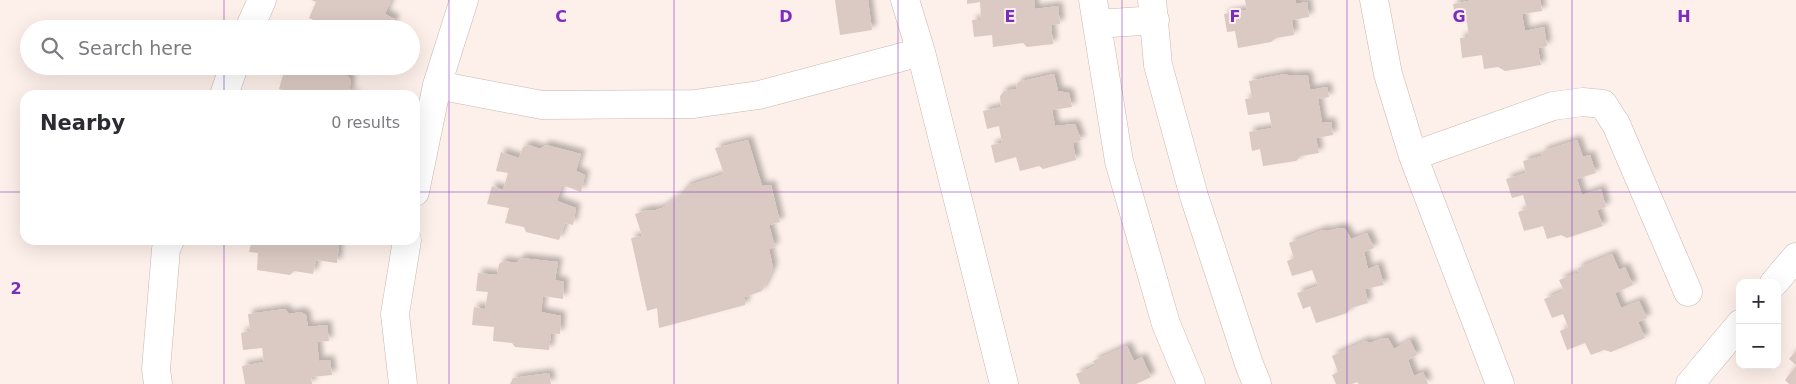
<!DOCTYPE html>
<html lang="en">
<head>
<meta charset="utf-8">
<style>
  :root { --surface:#fff; --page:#f2f2f3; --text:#2b2b33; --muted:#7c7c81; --line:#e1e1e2 }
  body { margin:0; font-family:"DejaVu Sans",sans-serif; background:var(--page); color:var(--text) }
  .controls { position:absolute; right:15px; bottom:15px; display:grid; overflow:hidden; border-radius:10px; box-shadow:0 5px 20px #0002 }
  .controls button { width:45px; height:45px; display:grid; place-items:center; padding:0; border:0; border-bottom:1px solid var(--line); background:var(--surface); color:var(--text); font:25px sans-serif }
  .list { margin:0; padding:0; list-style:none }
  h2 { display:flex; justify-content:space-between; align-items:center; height:65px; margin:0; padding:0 20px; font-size:21px }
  h2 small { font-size:16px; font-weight:400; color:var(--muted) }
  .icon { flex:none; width:28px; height:28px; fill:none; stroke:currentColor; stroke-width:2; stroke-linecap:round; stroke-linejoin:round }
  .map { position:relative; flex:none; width:1796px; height:384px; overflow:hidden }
  .search { position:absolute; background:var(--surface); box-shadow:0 5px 20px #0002; left:20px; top:20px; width:400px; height:55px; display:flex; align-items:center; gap:12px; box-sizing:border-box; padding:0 18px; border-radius:28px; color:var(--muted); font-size:19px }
  .panel { position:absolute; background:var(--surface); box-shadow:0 5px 20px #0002; left:20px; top:90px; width:400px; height:155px; border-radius:15px }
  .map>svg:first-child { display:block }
  .building { fill:#dbcac3; filter:url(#shadow) }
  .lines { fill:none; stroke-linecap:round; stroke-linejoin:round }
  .minor-casing { stroke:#c8b7b0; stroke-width:29 }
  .minor { stroke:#fff; stroke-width:28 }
  .grid { fill:none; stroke:#7b2cbf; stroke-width:1; stroke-opacity:0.55 }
  .grid-label { font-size:16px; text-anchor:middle; font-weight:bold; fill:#7b2cbf; stroke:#fdefe9; stroke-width:4; stroke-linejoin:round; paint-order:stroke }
</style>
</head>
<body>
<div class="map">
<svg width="1796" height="384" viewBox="0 0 1796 384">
  <defs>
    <filter id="shadow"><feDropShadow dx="4.5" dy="-4.5" stdDeviation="2.5" flood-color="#0004"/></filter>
  </defs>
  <rect width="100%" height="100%" fill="#fdefe9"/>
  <path class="building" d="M311,0h80l-6,14 10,5 -4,10h-10l-11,-5 -2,5h-34l-25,-11 7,-16z
    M835,0h33l4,30 -32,5z
    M967,0h67l1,9 23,-3 2,18 -9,1 2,19 -26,3 -4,-4 -30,4 -1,-12 -18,2 -2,-17h9l-1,-18 -13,2z
    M1245,0h51v4l11,-2 2,15 -17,3 2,15 -18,3 -5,4 -33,6 -3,-17 -8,1 -3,-18 23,-4z
    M1473,0h67l2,11 -20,3 3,17 19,-4 3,19 -9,2 3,17 -36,6 -7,-4 -14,2 -2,-14 -20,3 -2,-20 9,-1 -2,-15 -11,1 -3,-19z
    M295,66l38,1 2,6 13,3 3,5 -2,11 10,3h-61v-1l-19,-5 5,-17 9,2z
    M1054,74l4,17 11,2 3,14 -20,3 3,16 20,-2 6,16 -8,3 3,17 -33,9 -4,-3 -19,5 -4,-14 -21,6 -4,-18 11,-2 -3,-17 -12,3 -4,-18 18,-4 -1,-11 4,-5 12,-2 2,-7z
    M1285,74l5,2 13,-1 5,1 2,14 17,-3 2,10 -11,2 4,24 9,-1 2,13 -17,3 3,15 -18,3 -5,5 -33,5 -3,-17 -8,2 -3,-19 23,-4 -3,-16 -21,3 -3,-16 7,-1 -3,-17z
    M748,140l14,46 9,-1 9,37 -11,3 6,22 -6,2 4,19 -11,23 -17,6v8l-86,23 -2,-20 -10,3 -16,-73 11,-2 -7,-22 12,-4h9l6,-2 17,-12 8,-10 37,-12 -9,-26z
    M1577,140l6,17 7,-2 6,18 -19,6 5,16 19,-6 5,18 -9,3 6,16 -36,12 -6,-3 -14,4 -4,-13 -19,5 -6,-19 9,-3 -4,-14 -11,3 -6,-19 20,-6 -3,-12 18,-5 2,-5z
    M529,145l11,4 6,-4 35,9 -5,17 9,4 -4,17 -19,-7 -5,16 19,7 -3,17 -8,-2 -6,17 -33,-8 -2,-5 -19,-4 4,-15 -22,-4 5,-18 11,4 5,-17 -12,-2 5,-19 18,6 4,-11z
    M1340,228l5,1 6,10 16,-6 7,15 -10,4 4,17 10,-4 6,20 -19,4 3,14 -17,5 -4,5 -31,10 -6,-17 -7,3 -6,-16 21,-7 -6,-16 -20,6 -5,-15 7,-3 -5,-15 34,-13 4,1z
    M252,240h76v4l11,1 -2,18 -21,-3 -3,14 -19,-3 -4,4 -33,-5 1,-17 -9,-1z
    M1612,254l7,16 6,-3 8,18 -18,8 6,15 18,-7 8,17 -9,4 7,16 -34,14 -7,-2 -13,5 -6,-12 -18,7 -7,-19 8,-4 -5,-13 -11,4 -8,-19 20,-8 -5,-11 18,-7 1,-5z
    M521,258l37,4 -3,18 9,2 -1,17 -20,-3 -2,16 20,4 -1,18 -9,-1 -2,17 -34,-3 -3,-4 -19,-2 1,-14 -22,-2 2,-18 11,2 3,-17 -12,-1 2,-18 19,2 2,-11 5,-3 12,2z
    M285,309l4,5 12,-2 5,3 2,12 19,-2 2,16 -12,1 2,19 11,-1 2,15 -21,2 1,7h-67l-3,-18 22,-4 -2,-14 -19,2 -2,-17 9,-2 -2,-17z
    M1383,338h5l6,11 16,-9 7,15 -9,5 6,16 9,-4 5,12h-69l-2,-2 -5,2h-16l-4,-9 6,-3 -6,-16 33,-15 5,2z
    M1127,346l7,15 8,-4 9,20 -15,7h-56l-4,-10 19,-8 -2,-5z
    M1796,351v14l-7,-6z
    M1796,366v18h-7l-4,-4z
    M549,373l2,11h-41l3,-6z"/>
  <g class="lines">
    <g class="minor-casing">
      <path id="minor" d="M905,0l16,52 83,332
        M1093,0l26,161 47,163 25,60
        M1152,0l6,65 36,131 55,168 8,20
        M1374,0l14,74 25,82 87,228
        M1098,24l57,-4
        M249,29l13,-29
        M437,85l105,20 152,-1 65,-9 162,-43
        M224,95l10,-29
        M1413,156l140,-50 30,-4 20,2 13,20 72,168
        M415,192l22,-107 27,-85
        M1774,283l22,-26
        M158,384l-2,-15 10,-120 4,-9
        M403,384l-8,-70 12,-74
        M1690,384l50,-60"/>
    </g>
    <use href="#minor" class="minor"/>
  </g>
  <path class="grid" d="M224,0v29M449,0v384M674,0v384M898,0v384M1122,0v384M1347,0v384M1572,0v384M224,66v29M0,192h25M415,192h1381M224,240v144"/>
  <g class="grid-label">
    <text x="561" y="22">C</text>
    <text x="786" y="22">D</text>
    <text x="1010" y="22">E</text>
    <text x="1235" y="22">F</text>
    <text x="1459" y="22">G</text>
    <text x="1684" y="22">H</text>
    <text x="16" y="294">2</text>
  </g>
</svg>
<div class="controls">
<button>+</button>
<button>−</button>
</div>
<div class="search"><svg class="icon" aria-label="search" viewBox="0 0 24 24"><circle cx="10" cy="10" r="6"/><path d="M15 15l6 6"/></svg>Search here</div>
<section class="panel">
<h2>Nearby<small>0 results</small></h2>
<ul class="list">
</ul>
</section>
</div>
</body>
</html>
